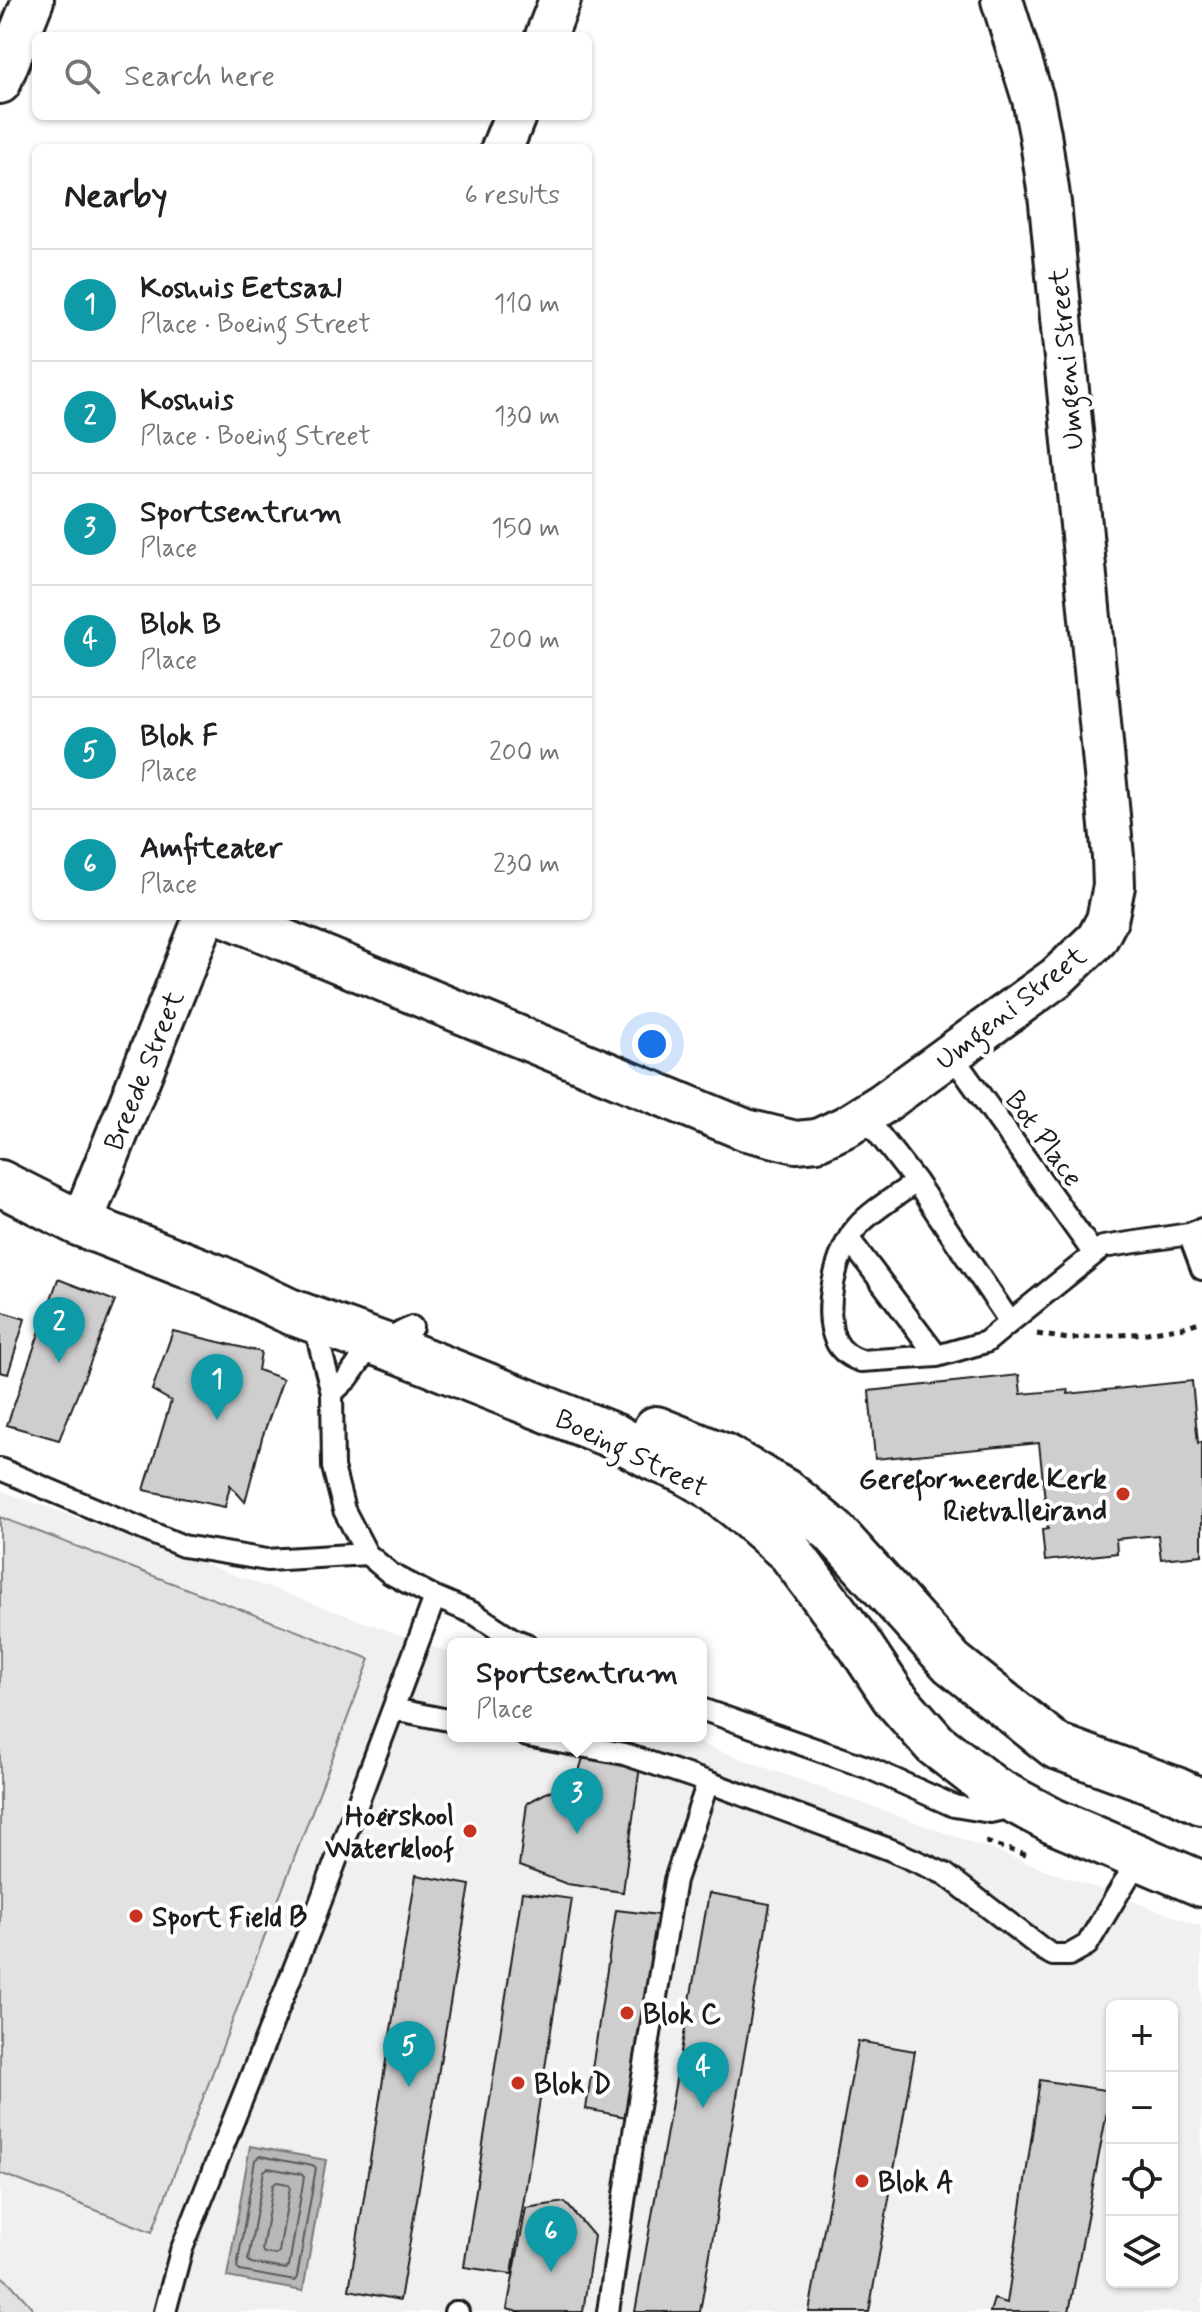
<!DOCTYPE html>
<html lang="en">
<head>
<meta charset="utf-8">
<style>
  :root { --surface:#fff; --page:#f2f2f2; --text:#202124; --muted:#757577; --line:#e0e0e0; --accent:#111827 }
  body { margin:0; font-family:Mynerve,sans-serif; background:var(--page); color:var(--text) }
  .controls { position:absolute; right:24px; bottom:24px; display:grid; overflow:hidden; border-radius:12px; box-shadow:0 2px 6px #0004 }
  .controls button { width:72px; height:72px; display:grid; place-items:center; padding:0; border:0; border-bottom:2px solid var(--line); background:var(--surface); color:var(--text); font:40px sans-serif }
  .you { position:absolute; left:652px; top:1044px; width:28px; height:28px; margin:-20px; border:6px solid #fff; border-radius:50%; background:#1a73e8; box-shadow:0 0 0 12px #1a73e833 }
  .badge { display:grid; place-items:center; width:52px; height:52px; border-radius:50%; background:var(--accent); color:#fff; font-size:26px; font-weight:700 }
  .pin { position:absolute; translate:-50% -66px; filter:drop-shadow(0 2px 4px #0008) }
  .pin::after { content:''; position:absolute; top:42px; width:28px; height:24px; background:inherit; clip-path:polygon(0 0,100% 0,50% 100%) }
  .popup { position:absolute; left:447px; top:1638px; width:260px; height:104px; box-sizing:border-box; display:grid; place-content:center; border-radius:12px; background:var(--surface); filter:drop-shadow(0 2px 6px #0005); font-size:26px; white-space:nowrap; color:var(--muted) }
  .popup b { font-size:30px; color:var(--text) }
  .popup::after { content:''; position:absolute; left:50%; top:100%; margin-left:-16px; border:16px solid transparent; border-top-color:var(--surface) }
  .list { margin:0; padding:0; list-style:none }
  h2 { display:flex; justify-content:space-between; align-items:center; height:104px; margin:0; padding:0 32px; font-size:34px }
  h2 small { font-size:26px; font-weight:400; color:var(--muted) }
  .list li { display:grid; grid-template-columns:52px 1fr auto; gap:24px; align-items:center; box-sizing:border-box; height:112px; padding:0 32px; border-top:2px solid var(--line) }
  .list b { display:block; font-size:30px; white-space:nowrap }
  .list p { margin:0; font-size:26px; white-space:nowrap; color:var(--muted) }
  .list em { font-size:26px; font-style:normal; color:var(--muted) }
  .icon { flex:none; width:44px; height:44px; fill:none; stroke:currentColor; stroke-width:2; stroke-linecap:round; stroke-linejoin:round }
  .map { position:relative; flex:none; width:1202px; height:2312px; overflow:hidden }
  .search { position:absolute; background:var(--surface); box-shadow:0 2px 6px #0004; left:32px; top:32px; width:560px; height:88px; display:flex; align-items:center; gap:20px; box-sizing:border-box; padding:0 28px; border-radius:12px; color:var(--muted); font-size:30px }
  .panel { position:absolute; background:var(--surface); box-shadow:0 2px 6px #0004; left:32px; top:144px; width:560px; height:776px; border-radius:12px }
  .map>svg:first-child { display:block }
  .built { fill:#f0f0f0; fill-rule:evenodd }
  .green { fill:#e2e2e2; stroke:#7f7f7f; stroke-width:2 }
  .water { fill:#b8b8b8; stroke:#7a7a7a; stroke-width:2 }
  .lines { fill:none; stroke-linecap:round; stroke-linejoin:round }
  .shore { stroke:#5a5a5a; stroke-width:2 }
  .building { fill:#cecece; stroke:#1c1c1c; stroke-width:2 }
  .service-casing { stroke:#1c1c1c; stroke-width:26 }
  .minor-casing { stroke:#1c1c1c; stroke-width:46 }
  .tertiary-casing { stroke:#1c1c1c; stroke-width:50 }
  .path { stroke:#1c1c1c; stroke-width:5; stroke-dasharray:6 6; stroke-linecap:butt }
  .service { stroke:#fff; stroke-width:20 }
  .minor { stroke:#fff; stroke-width:40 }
  .tertiary { stroke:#fff; stroke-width:44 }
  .poi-dot { fill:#c8321e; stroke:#fff; stroke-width:3 }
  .labels { text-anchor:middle; stroke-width:8; stroke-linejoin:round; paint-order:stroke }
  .street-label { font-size:28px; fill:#1c1c1c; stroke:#fff }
  .poi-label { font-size:28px; font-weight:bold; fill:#1c1c1c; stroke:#fff; text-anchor:start }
</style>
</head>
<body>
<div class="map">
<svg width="1202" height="2312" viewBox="0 0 1202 2312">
  <rect width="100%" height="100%" fill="#fff"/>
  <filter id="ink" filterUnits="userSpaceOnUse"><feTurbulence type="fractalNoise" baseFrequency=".0125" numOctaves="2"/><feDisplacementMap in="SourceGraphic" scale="16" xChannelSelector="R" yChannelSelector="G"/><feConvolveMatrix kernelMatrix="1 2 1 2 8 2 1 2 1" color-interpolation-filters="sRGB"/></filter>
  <g filter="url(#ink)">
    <path class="built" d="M0,1490l453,164v82h226l522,190 1,386h-1202zM1112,2006h60v276h-60z"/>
    <path class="green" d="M0,1517l370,142 -218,573 -152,-59z
      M0,2275l10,8 26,29h-36z"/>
    <path class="water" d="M250,2146l76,14 -23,131 -76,-14z"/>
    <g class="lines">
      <path class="shore" d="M260,2156l52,10 4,2 -19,109 -2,4 -55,-10 -3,-3 18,-108z
        M268,2168l33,6 3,3 -15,89 -3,3 -35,-6 -3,-3 16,-89z
        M277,2182l11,2 2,3 -11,65 -3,3 -12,-2 -2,-3 11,-65z"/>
    </g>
    <path class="building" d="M58,1279l57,22 -56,139 -52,-15z
      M0,1311l25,8 -17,55 -8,-2z
      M173,1331l88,21 -3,18 25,9 -21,59 -17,64 -15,-17 -5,22 -81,-17 27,-89 -19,-11z
      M1019,1375l2,19 47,-4v4l124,-13 6,62 4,-1v113l-41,4 -3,-24 -42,4 1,14 -72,8 -3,-31 6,-1 -9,-86 -164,16 -6,-68z
      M583,1758l57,8 -17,126 -56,-8 -48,-18 8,-63 30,-16 16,4z
      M416,1875l54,10 -70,415 -51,-10z
      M522,1892l50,7 -60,375 -48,-7z
      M709,1893l61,11 -70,408h-65z
      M616,1910l51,6 -26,204 -55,-11z
      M858,2041l57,10 -46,261h-60z
      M1040,2080l71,11 -42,221h4h-83l4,-13 13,4z
      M565,2202l29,34 -11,76h-65l-11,-3 19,-101z"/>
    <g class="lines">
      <g class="service-casing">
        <path id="service" d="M951,1054l143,200
          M864,1115l52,67c-18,13 -44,28 -59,45 -21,23 -36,88 -20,116 5,9 15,15 24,18l76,-5 49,-14 24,-20 -94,-140
          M1189,1234l13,35
          M849,1239l88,117
          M1010,1322l93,-75 86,-13 13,-5
          M332,1393l16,-15 16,-23 14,-11 34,-17
          M0,1469l183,77 84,14 100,-6
          M435,1597l40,17 38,25 13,5
          M393,1709l60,12
          M701,1709l168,59 85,38 36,6 27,-6
          M527,1736l97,18 84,28 183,68 54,24 99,76 9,5h16l18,-10 53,-88
          M165,2312l16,-61 133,-332 121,-322 -44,-23 -24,-20 -23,-44 -11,-43 -1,-74 -19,-73
          M455,2312h3
          M608,2312l27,-186 40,-246 33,-98"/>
      </g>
      <g class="minor-casing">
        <path id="minor" d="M546,36l14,-36
          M0,83l33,-83
          M502,148l13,-32
          M226,916l520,214 50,12 21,-2 30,-14 35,-22 175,-127 40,-38 10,-19 7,-34 -1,-29 -63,-654 -10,-69 -7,-35 -31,-99
          M81,1224l124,-308"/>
      </g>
      <g class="tertiary-casing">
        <path id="tertiary" d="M0,1183l81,41 138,54 70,33 113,41 214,85 38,21 29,12 26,15 30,23 51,44 69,92 35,53 41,47 58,45 60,32 149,63
          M656,1429l67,27 64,37 46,38 119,132 104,83 120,44 26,12"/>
      </g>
      <path class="path" d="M1037,1334l31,5 79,-6 37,-6 18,-6
        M986,1842l43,14"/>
      <use href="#service" class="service"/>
      <use href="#minor" class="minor"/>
      <use href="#tertiary" class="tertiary"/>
    </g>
  </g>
  <g class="poi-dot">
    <circle cx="1123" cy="1494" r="8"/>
    <circle cx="470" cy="1831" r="8"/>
    <circle cx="136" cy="1916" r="8"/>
    <circle cx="627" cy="2013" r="8"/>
    <circle cx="518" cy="2083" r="8"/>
    <circle cx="862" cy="2181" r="8"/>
  </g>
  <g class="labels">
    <g class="street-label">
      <text transform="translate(1065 359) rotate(-95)" y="10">Umgeni Street</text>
      <text transform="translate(1010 1007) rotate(-38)" y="10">Umgeni Street</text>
      <text transform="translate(143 1070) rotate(-68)" y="10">Breede Street</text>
      <text transform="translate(1045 1138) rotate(54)" y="10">Bot Place</text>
      <text transform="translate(632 1452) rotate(26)" y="10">Boeing Street</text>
    </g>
    <g class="poi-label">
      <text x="1107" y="1488" text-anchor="end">Gereformeerde Kerk<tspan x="1107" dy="32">Rietvalleirand</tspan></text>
      <text x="454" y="1825" text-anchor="end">Hoërskool<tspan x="454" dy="32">Waterkloof</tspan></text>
      <text x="152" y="1926">Sport Field B</text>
      <text x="643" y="2023">Blok C</text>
      <text x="534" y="2093">Blok D</text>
      <text x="878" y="2191">Blok A</text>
    </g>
  </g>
</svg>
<div class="controls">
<button>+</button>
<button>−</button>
<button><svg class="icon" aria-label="locate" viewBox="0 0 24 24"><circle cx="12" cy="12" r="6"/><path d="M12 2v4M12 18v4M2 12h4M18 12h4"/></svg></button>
<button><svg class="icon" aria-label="layers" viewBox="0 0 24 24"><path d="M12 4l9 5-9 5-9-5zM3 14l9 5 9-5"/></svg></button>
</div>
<div class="you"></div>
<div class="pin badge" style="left:217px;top:1420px;background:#0f9aa8">1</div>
<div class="pin badge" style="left:59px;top:1363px;background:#0f9aa8">2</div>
<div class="pin badge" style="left:577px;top:1834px;background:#0f9aa8">3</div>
<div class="popup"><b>Sportsentrum</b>Place</div>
<div class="pin badge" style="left:703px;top:2108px;background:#0f9aa8">4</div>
<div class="pin badge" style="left:409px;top:2087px;background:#0f9aa8">5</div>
<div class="pin badge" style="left:551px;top:2272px;background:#0f9aa8">6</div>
<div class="search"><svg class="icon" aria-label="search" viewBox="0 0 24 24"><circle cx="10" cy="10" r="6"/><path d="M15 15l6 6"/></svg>Search here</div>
<section class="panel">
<h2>Nearby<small>6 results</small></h2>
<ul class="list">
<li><span class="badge" style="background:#0f9aa8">1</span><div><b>Koshuis Eetsaal</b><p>Place · Boeing Street</p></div><em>110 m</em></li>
<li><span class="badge" style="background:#0f9aa8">2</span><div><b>Koshuis</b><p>Place · Boeing Street</p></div><em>130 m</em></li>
<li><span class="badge" style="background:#0f9aa8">3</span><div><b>Sportsentrum</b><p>Place</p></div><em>150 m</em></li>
<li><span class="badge" style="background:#0f9aa8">4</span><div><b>Blok B</b><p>Place</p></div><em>200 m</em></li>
<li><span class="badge" style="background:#0f9aa8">5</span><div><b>Blok F</b><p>Place</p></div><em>200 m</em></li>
<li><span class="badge" style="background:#0f9aa8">6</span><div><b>Amfiteater</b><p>Place</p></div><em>230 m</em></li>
</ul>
</section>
</div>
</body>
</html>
